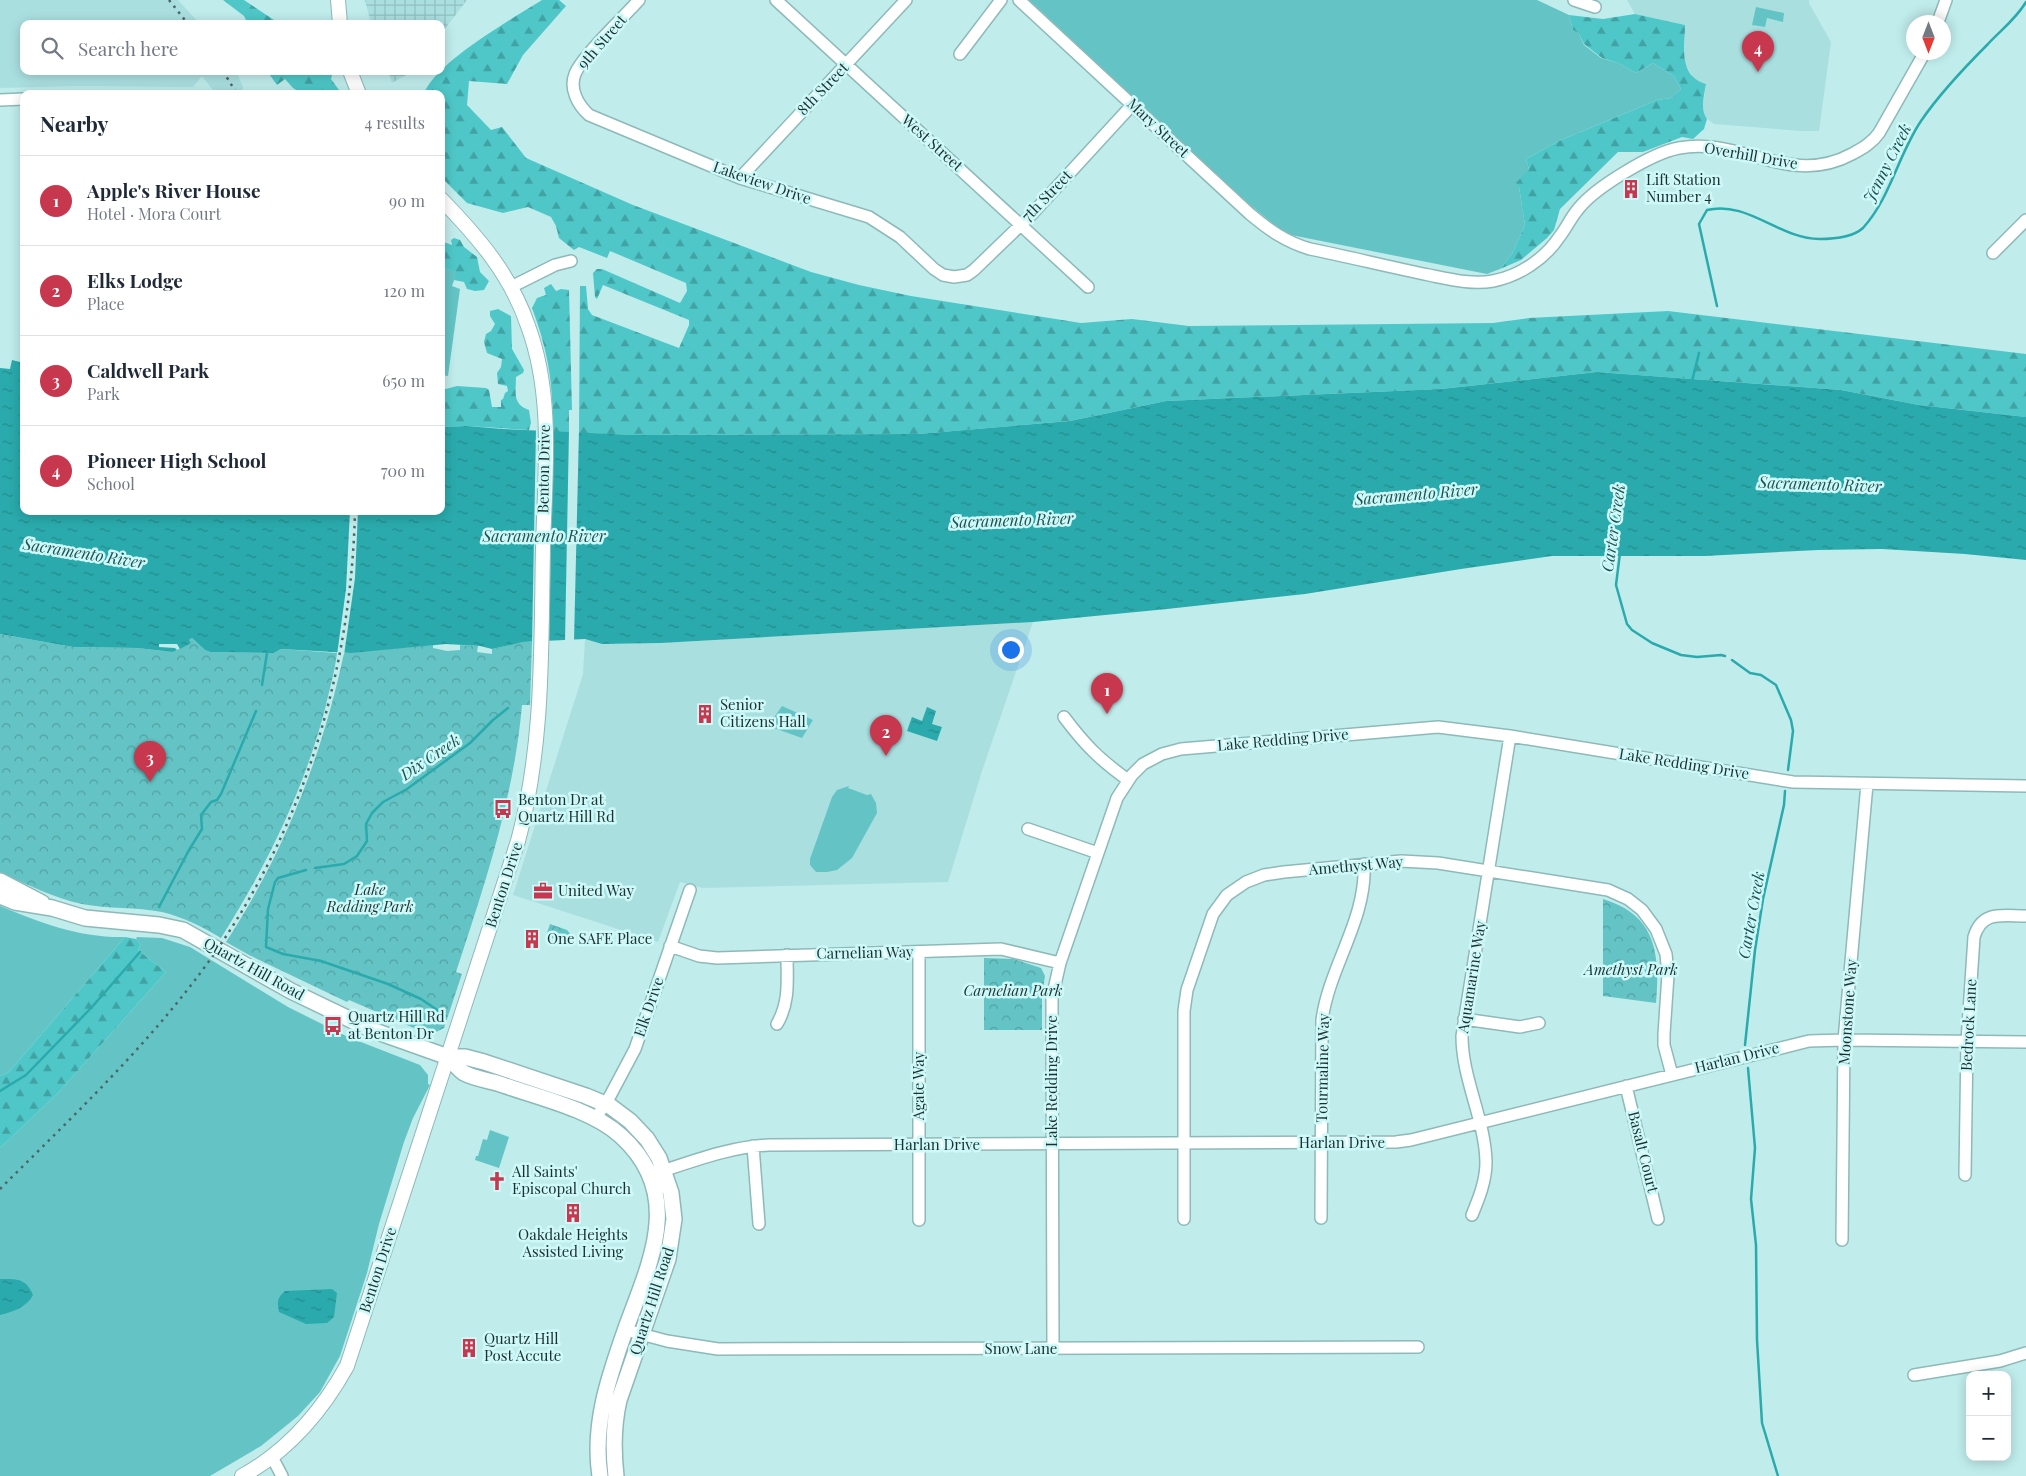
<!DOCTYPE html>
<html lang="en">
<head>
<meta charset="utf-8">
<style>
  :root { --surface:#fff; --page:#f6f6f7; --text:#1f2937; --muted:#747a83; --line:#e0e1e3; --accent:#c7374e }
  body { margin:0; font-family:"Playfair Display",serif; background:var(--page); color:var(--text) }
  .controls { position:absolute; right:15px; bottom:15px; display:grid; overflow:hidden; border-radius:10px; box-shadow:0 2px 12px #0003 }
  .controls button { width:45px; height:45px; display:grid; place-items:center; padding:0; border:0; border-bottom:1px solid var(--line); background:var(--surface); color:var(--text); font:25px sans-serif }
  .compass { position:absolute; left:1906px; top:15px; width:45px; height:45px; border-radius:50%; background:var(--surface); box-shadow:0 2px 12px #0003; rotate:180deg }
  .you { position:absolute; left:1010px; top:649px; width:18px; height:18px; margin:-12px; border:4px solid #fff; border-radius:50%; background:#1a73e8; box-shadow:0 0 0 8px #1a73e833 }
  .badge { display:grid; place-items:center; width:32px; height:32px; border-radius:50%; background:var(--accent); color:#fff; font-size:16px; font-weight:700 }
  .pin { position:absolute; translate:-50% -41px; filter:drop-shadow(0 1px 2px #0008) }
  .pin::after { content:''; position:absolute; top:26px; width:18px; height:15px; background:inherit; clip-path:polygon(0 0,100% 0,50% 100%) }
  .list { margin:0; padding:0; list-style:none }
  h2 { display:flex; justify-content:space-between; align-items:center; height:65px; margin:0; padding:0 20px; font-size:21px }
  h2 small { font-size:16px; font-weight:400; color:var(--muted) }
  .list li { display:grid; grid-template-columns:32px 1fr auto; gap:15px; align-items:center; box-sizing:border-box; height:90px; padding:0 20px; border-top:1px solid var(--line) }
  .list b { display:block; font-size:19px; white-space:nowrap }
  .list p { margin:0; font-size:16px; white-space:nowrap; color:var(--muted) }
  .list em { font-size:16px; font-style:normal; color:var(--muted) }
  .icon { flex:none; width:28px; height:28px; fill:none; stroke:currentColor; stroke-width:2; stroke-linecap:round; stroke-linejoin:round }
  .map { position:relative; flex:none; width:2026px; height:1476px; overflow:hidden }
  .search { position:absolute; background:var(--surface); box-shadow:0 2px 12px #0003; left:20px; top:20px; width:425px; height:55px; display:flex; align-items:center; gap:12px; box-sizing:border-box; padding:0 18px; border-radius:10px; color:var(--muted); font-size:19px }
  .panel { position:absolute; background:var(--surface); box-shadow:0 2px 12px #0003; left:20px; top:90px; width:425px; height:425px; border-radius:10px }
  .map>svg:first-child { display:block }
  .built { fill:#aadfe0 }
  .industrial { fill:url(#industrial-grid) }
  .green { fill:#64c4c5 }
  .forest { fill:url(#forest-firs) }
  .park { fill:url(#park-crowns) }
  .water { fill:url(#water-ripples) }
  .pier { fill:#c0ecec }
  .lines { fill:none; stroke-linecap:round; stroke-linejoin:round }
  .stream { stroke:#2aaaac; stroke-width:2.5 }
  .minor-casing { stroke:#8eb9b9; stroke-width:14 }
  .tertiary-casing { stroke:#8eb9b9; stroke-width:16 }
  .secondary-casing { stroke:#8eb9b9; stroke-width:18 }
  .minor { stroke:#fff; stroke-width:11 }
  .tertiary { stroke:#fff; stroke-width:14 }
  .secondary { stroke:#fff; stroke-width:15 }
  .rail { stroke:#4c6565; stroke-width:2.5; stroke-dasharray:2.5 5; stroke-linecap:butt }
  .labels { text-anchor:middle; stroke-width:5; stroke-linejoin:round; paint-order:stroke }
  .street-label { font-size:15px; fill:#1e2f2f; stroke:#cdf9f9 }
  .poi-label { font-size:15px; fill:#1e2f2f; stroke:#cdf9f9; text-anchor:start }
  .park-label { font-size:15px; font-style:italic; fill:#1e3434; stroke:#cdf9f9 }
  .water-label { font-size:16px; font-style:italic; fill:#1e5152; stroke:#cdf9f9 }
</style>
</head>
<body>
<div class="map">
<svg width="2026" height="1476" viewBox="0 0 2026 1476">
  <defs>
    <pattern id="industrial-grid" width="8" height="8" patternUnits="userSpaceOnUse" patternTransform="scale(1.25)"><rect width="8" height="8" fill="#aadfe0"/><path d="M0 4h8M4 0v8" fill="none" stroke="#92c0c0"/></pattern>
    <pattern id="forest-firs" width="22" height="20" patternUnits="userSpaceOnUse" patternTransform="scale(1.25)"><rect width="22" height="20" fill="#4fc7c8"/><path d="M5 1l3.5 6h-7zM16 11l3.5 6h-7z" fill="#41a2a3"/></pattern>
    <pattern id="park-crowns" width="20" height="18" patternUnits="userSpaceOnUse" patternTransform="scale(1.25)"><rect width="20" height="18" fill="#64c4c5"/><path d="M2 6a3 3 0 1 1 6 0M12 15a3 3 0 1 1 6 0" fill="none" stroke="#52a0a0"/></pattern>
    <pattern id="water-ripples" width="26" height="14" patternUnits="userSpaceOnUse" patternTransform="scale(1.25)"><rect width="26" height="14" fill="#2aaaac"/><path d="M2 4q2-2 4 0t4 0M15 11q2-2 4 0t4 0" fill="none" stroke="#238b8c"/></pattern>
  </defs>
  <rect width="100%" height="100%" fill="#c0ecec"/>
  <path class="built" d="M0,0h178l22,24h-176v47h212l7,16 -1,7h-26l-14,-18 -9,11 -114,-1 -79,2z
    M1627,0h182v3l22,39 -12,89h-18l-87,-7 -9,-7 -2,-10 3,-23 -11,-4 -10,-16v-39l-50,-11z
    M1033,622l-51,149 -34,111 -245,6 -23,-6 -22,60 -145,-47 70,-221 2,-35 17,5 59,-1z"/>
  <path class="industrial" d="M365,0h102l-26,34v-10h-70z
    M388,71h25l-21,12z"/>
  <path class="green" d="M1029,0h508l32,15 4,15 6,4 5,11 17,13 17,5 18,10 17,-10 21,13 7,13 -10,9 -14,2 -98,41 -33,18 3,10 -10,18 6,38 -13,29 -12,15 -13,5 -196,-39 -13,-7 -45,-37z
    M1756,7l28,6 -1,9 -16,-4 -2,9 -13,-2z
    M441,267l16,5 -5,14 8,3 -12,87 -7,-1z
    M782,706l31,14 -11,18 -34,-12 5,-10h2z
    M849,786l-1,2 19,7 4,-1 5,9 1,10 -25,45 -15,12 -10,2h-11l-6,-7v-6l22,-62 5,-7z
    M0,906c41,17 80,32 125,31l-116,135 -9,4z
    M137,937l25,1 28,9 98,60 60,30 72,28 8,10v9l2,1 -17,33 -9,24 -25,82 -12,49 -27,83 -20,36 -22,24 -37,30 -51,30h-210v-328l57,-54 109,-122 -28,-22 3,-5 -5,-6z
    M490,1130l19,7 -10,31 -24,-8 1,-4h2l5,-17 4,1z"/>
  <path class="forest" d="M223,0h21l36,24h-32l-4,-8z
    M542,0h17l7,6 -43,49 -16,29 -38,-3 -2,24 24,25 11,-3 24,31 107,47 178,67 48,13 52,11 170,27 51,-4 57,7 304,-3 36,-5 139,-7 358,43v63l-107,-12 -78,-15 -244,-18 -156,17 -275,12 -96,20 -152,13 -284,1 -55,-2 1,-147h6l2,23 4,6 87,33 10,-23v-5l-86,-35 -6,14 -2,-2 -2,-24 4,-4h5l78,34 7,-12 -1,-8 -76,-32 -3,7 -28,-11 -5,3 -15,-12 -3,-12 -5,-9 -23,-10 -25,6 -36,-10 -26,-26v-83h-23v-2l7,-1c15,-31 85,-71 117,-91z
    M1635,14l50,11c0,24 -7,50 21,59 -2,12 -6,26 1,35l-3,10 -11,10 -11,-2 -39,15h-25l-58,57 -6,21 -7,8 -26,22 -21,9 12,-15 13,-29 -6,-38 -3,-4 13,-14 -3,-10 33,-18 98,-41 14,-2 10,-9 -7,-13 -21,-13 -17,10 -18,-10 -16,-5 -18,-14 -5,-10 -6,-4 -4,-15 34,4z
    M267,71h66l-2,8 8,11v4l-37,-1 -9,-5 -8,-9 -8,6z
    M454,238l6,2 4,7 13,10 3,15 9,9 -5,9 -9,1 -8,-2 -3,-7 -10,-2 2,-8 -15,-5v-26l11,4 -1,-5z
    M551,284l5,7 5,-2 8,1 3,120h-3v22h-16c0,-49 -4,-78 -21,-124l5,-10 9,-3 -2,-7z
    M498,309l13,7 1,33 12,21 -1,3 -7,4c0,15 -4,27 13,33l2,13 -2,7 -62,-4 -26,1v-40l5,2 11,-3 29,2 3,2 3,17h9v-7l2,-1 2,-6 3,-2 -1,-5 -9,-2 -1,-11 4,-6 1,-8 -15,-6 -3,-11 2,-8 5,-3 4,-7 -5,-8v-5z
    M125,937l11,2 5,6 -3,5 28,22 -109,122 -57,54v-72l9,-4z"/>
  <path class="park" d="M0,634l73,13 64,1 36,4 17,-9 -1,-3 3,-2 13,12 5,2 64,1 7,-4 56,4c-2,17 -7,35 -11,52 -21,83 -59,160 -105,233 -18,-11 -38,-21 -59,-26 -26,-5 -54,-3 -80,-8 -28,-6 -55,-20 -82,-31z
    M522,642h10l-2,63h-8c-8,92 -37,179 -66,267l6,2 -18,54 -14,7 -81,-35 -2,2 -98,-47 -23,-13c58,-89 96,-185 118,-289l89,-8v3l14,3 13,-1v-5l18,1 -1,6 15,2v-5z
    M1603,899c54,16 57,56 53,104l-53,-7z
    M550,924l17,6 6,7 -5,6 -22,-7z
    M984,958l30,1 27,9 4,8 -3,19v35h-58z"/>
  <path class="water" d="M12,360l12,3v148h417v-84l26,-1 36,3 131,6 284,-1 152,-13 96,-20 275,-12 156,-17 244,18 78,15 107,12v143l-61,-6 -83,-5 -64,1 -113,6h-153l-91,13 -156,25 -138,15 -134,13 -372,21 -59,1 -17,-5 -62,3 -31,7 -12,-3 -34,-2 -95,9 -70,-4 -7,4 -64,-1 -5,-2 -13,-12 -3,2 2,3 -11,6 -3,-5h-18v3l16,1 2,2 -4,2 -36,-4 -64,-1 -73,-13v-266l10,1z
    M927,707l9,4 -4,13 10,3 -5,14 -30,-10 5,-14 10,4z
    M0,1279c17,0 26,-1 33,16 -6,12 -20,17 -33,20z
    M332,1289l5,4 -3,24 -7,6 -21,1 -27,-12c-2,-10 -2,-14 6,-21z"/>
  <path class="pier" d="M536,428l17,1 -4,215h-17z
    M569,430h10l-5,212h-9z
    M350,511h8l-3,67 -11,77h-7l9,-66z"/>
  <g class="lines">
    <path class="stream" d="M1717,306l-18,-82 8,-14c40,-10 73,29 112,29 13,0 34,-2 44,-11 28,-31 35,-73 58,-107 19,-28 43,-53 67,-77 13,-14 28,-25 38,-42
      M1692,381l7,-28
      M1620,553l-4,32 11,39 5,6 20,13 29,12 16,2 24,-2 4,1
      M1732,660l18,13 11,2 15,10 15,35 2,11 -5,39
      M262,685l5,-32
      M315,868l29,-4 13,-8 10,-15 -1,-17 6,-11 11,-11 24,-13 63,-46 23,-23 15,-12
      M306,870l-28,8 -3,4 -7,27 -2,38 17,7 38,7 67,23 33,15 25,17
      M159,907l30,-57 13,-21 -1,-14 10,-13 6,-2 4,-6 35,-83
      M1745,1045l10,-95 8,-51 21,-94 1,-14
      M1748,1068l7,80 -4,51 5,46 1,95 5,83 16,53
      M0,1091l26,-16 66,-68 48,-55"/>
    <g class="minor-casing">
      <path id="minor" d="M639,0c-14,16 -57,56 -64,74 -6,15 3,31 14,41l151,63 129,39 31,20 34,32 9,6 11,2 13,-2 7,-5 58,-56 100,-109
        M776,0l312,287
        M1019,0l231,214c19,16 36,28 60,35 40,8 79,18 119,26 20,4 43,10 64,6 26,-5 52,-22 67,-45 7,-9 11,-19 19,-28 17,-21 73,-55 100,-60 61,-12 110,40 173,6 11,-6 20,-11 27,-21l46,-81
        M1574,0l21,7
        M1938,22l8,-22
        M960,54l41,-54
        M0,100l24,-1
        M740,178l166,-178
        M1993,253l33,-33
        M511,287l44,-22 16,-4
        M1064,717c21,28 35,42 64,63
        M1028,829l70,24
        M670,946l29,10 18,2 284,-9 59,14
        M919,952v268
        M1464,1019l56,8 19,-4
        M777,1024c13,-22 10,-44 10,-69
        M1626,1086l32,133
        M596,1118l14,-22 25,-47 55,-159
        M753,1146l6,78
        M656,1173c38,-12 73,-26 113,-28l627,-3 15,-2 398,-99 35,-1 182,2
        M1965,1175l2,-133 7,-105c8,-27 28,-21 52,-21
        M1472,1215c7,-17 14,-34 14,-53 -1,-43 -24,-83 -24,-126l48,-300
        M1321,1218l1,-198c7,-53 45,-101 42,-156
        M1184,1219v-208l3,-21 26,-76 14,-19 19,-13 18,-7 20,-3 117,-11 37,2 170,27 20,9 14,11 14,19 10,25 2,21 -4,59v11l8,30
        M1842,1240l2,-200 23,-256
        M626,1330l41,11 51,8 700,-2
        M1053,1349l-1,-351 8,-35 57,-165 15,-23 11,-11 19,-10 19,-5 257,-22 72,9 283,46 233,4
        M1914,1375l86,-14 26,-8
        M272,1457l10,19"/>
    </g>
    <g class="tertiary-casing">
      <path id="tertiary" d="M338,0l2,24
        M350,71l9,23
        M242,1476c46,-25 80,-65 105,-110l171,-525c26,-96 23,-196 25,-294 2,-73 11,-151 -15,-221 -17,-51 -50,-89 -87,-127"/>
    </g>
    <g class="secondary-casing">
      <path id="secondary" d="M0,881l42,22
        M0,896l15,6 37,6 33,10 74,7 24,5 108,61 81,39 76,27h17l19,5 102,34 24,10 20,15 17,18 12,19 12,35 3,26 -6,40 -49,141c-6,26 -6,50 -3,76
        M448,1057c5,5 10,12 16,16 9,5 22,7 33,10 37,13 95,26 124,53 64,58 29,126 5,192 -17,48 -34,97 -26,148"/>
    </g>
    <use href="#minor" class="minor"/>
    <use href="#tertiary" class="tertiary"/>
    <use href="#secondary" class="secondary"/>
    <path class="rail" d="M169,0l19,24
      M223,71l14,23
      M0,1189c67,-67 137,-133 195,-209 103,-134 156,-300 160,-469"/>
  </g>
  <defs>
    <g id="building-bare" transform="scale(1.5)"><path d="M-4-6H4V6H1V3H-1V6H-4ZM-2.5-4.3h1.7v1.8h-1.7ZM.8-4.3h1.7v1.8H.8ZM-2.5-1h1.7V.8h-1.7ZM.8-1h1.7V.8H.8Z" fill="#c7374e" stroke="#cdf9f9" stroke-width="2.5" paint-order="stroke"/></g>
    <g id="bus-bare" transform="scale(1.5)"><path d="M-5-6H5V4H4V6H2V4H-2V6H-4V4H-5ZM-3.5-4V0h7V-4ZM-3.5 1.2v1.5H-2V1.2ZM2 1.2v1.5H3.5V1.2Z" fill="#c7374e" stroke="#cdf9f9" stroke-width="2.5" paint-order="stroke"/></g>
    <g id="office-bare" transform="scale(1.5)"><path d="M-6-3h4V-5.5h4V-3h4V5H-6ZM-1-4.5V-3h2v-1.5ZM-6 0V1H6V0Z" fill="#c7374e" stroke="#cdf9f9" stroke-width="2.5" paint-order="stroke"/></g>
    <g id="church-bare" transform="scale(1.5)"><path d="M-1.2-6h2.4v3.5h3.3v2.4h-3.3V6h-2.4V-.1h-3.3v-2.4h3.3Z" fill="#c7374e" stroke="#cdf9f9" stroke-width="2.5" paint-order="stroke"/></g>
  </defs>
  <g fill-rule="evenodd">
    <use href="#building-bare" x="1631" y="189"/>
    <use href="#building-bare" x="705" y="714"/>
    <use href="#bus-bare" x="503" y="809"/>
    <use href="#office-bare" x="543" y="891"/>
    <use href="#building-bare" x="532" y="939"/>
    <use href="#bus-bare" x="333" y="1026"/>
    <use href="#church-bare" x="497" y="1181"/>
    <use href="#building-bare" x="573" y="1213"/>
    <use href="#building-bare" x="469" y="1348"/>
  </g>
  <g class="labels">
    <g class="street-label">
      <text transform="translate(602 42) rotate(-49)" y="5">9th Street</text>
      <text transform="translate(823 89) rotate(-46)" y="5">8th Street</text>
      <text transform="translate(1158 128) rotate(43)" y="5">Mary Street</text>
      <text transform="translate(932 143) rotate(42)" y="5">West Street</text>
      <text transform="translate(1751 156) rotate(10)" y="5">Overhill Drive</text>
      <text transform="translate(762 183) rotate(19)" y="5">Lakeview Drive</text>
      <text transform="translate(1047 196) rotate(-46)" y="5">7th Street</text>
      <text transform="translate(544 469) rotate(-89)" y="5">Benton Drive</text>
      <text transform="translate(1283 740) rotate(-5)" y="5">Lake Redding Drive</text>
      <text transform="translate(1684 764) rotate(9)" y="5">Lake Redding Drive</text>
      <text transform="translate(1356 866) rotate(-5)" y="5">Amethyst Way</text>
      <text transform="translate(504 885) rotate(-72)" y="5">Benton Drive</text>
      <text transform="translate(865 953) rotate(-1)" y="5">Carnelian Way</text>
      <text transform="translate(254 969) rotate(29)" y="5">Quartz Hill Road</text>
      <text transform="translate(1472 977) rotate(-81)" y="5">Aquamarine Way</text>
      <text transform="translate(649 1007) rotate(-71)" y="5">Elk Drive</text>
      <text transform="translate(1848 1012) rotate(-86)" y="5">Moonstone Way</text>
      <text transform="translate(1969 1025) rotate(-87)" y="5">Bedrock Lane</text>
      <text transform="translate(1737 1058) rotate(-14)" y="5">Harlan Drive</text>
      <text transform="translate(1323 1068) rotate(-89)" y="5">Tourmaline Way</text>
      <text transform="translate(1052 1081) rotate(-90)" y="5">Lake Redding Drive</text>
      <text transform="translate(919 1086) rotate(-90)" y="5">Agate Way</text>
      <text x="1342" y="1148">Harlan Drive</text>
      <text x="937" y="1150">Harlan Drive</text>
      <text transform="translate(1643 1152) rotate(76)" y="5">Basalt Court</text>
      <text transform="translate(378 1270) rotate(-72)" y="5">Benton Drive</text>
      <text transform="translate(652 1301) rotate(-72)" y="5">Quartz Hill Road</text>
      <text x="1021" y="1354">Snow Lane</text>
    </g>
    <g class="poi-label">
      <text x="1646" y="185">Lift Station<tspan x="1646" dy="17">Number 4</tspan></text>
      <text x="720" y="710">Senior<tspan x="720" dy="17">Citizens Hall</tspan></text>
      <text x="518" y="805">Benton Dr at<tspan x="518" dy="17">Quartz Hill Rd</tspan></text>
      <text x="558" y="896">United Way</text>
      <text x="547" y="944">One SAFE Place</text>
      <text x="348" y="1022">Quartz Hill Rd<tspan x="348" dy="17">at Benton Dr</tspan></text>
      <text x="512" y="1177">All Saints'<tspan x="512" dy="17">Episcopal Church</tspan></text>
      <text x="573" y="1240" text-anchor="middle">Oakdale Heights<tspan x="573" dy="17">Assisted Living</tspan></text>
      <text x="484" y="1344">Quartz Hill<tspan x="484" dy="17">Post Accute</tspan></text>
    </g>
    <g class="park-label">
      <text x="370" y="895">Lake<tspan x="370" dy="17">Redding Park</tspan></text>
      <text x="1631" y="975">Amethyst Park</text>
      <text x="1013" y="996">Carnelian Park</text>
    </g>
    <g class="water-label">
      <text transform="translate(1887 163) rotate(-63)" y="6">Jenny Creek</text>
      <text transform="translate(1820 484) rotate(2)" y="6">Sacramento River</text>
      <text transform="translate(1416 494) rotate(-5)" y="6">Sacramento River</text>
      <text transform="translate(1012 520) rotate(-2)" y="6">Sacramento River</text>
      <text transform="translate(1613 528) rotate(-82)" y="6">Carter Creek</text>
      <text x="544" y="542">Sacramento River</text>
      <text transform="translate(84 553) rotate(9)" y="6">Sacramento River</text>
      <text transform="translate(430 757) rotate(-34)" y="6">Dix Creek</text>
      <text transform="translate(1751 915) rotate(-80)" y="6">Carter Creek</text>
    </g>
  </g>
</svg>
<div class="controls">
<button>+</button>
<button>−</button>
</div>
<svg class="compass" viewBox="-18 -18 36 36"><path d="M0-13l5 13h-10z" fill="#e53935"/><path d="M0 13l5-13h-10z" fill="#747a83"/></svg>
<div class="you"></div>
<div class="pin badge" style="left:1107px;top:714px">1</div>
<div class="pin badge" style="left:886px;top:756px">2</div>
<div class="pin badge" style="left:150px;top:782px">3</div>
<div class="pin badge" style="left:1758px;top:72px">4</div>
<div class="search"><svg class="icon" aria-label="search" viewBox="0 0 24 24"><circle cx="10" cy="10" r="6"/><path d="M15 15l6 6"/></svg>Search here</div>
<section class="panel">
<h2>Nearby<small>4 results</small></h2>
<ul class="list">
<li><span class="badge">1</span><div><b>Apple's River House</b><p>Hotel · Mora Court</p></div><em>90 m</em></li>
<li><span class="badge">2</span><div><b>Elks Lodge</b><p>Place</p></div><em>120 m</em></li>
<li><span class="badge">3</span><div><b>Caldwell Park</b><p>Park</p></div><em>650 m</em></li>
<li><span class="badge">4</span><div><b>Pioneer High School</b><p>School</p></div><em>700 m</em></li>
</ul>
</section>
</div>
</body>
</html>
